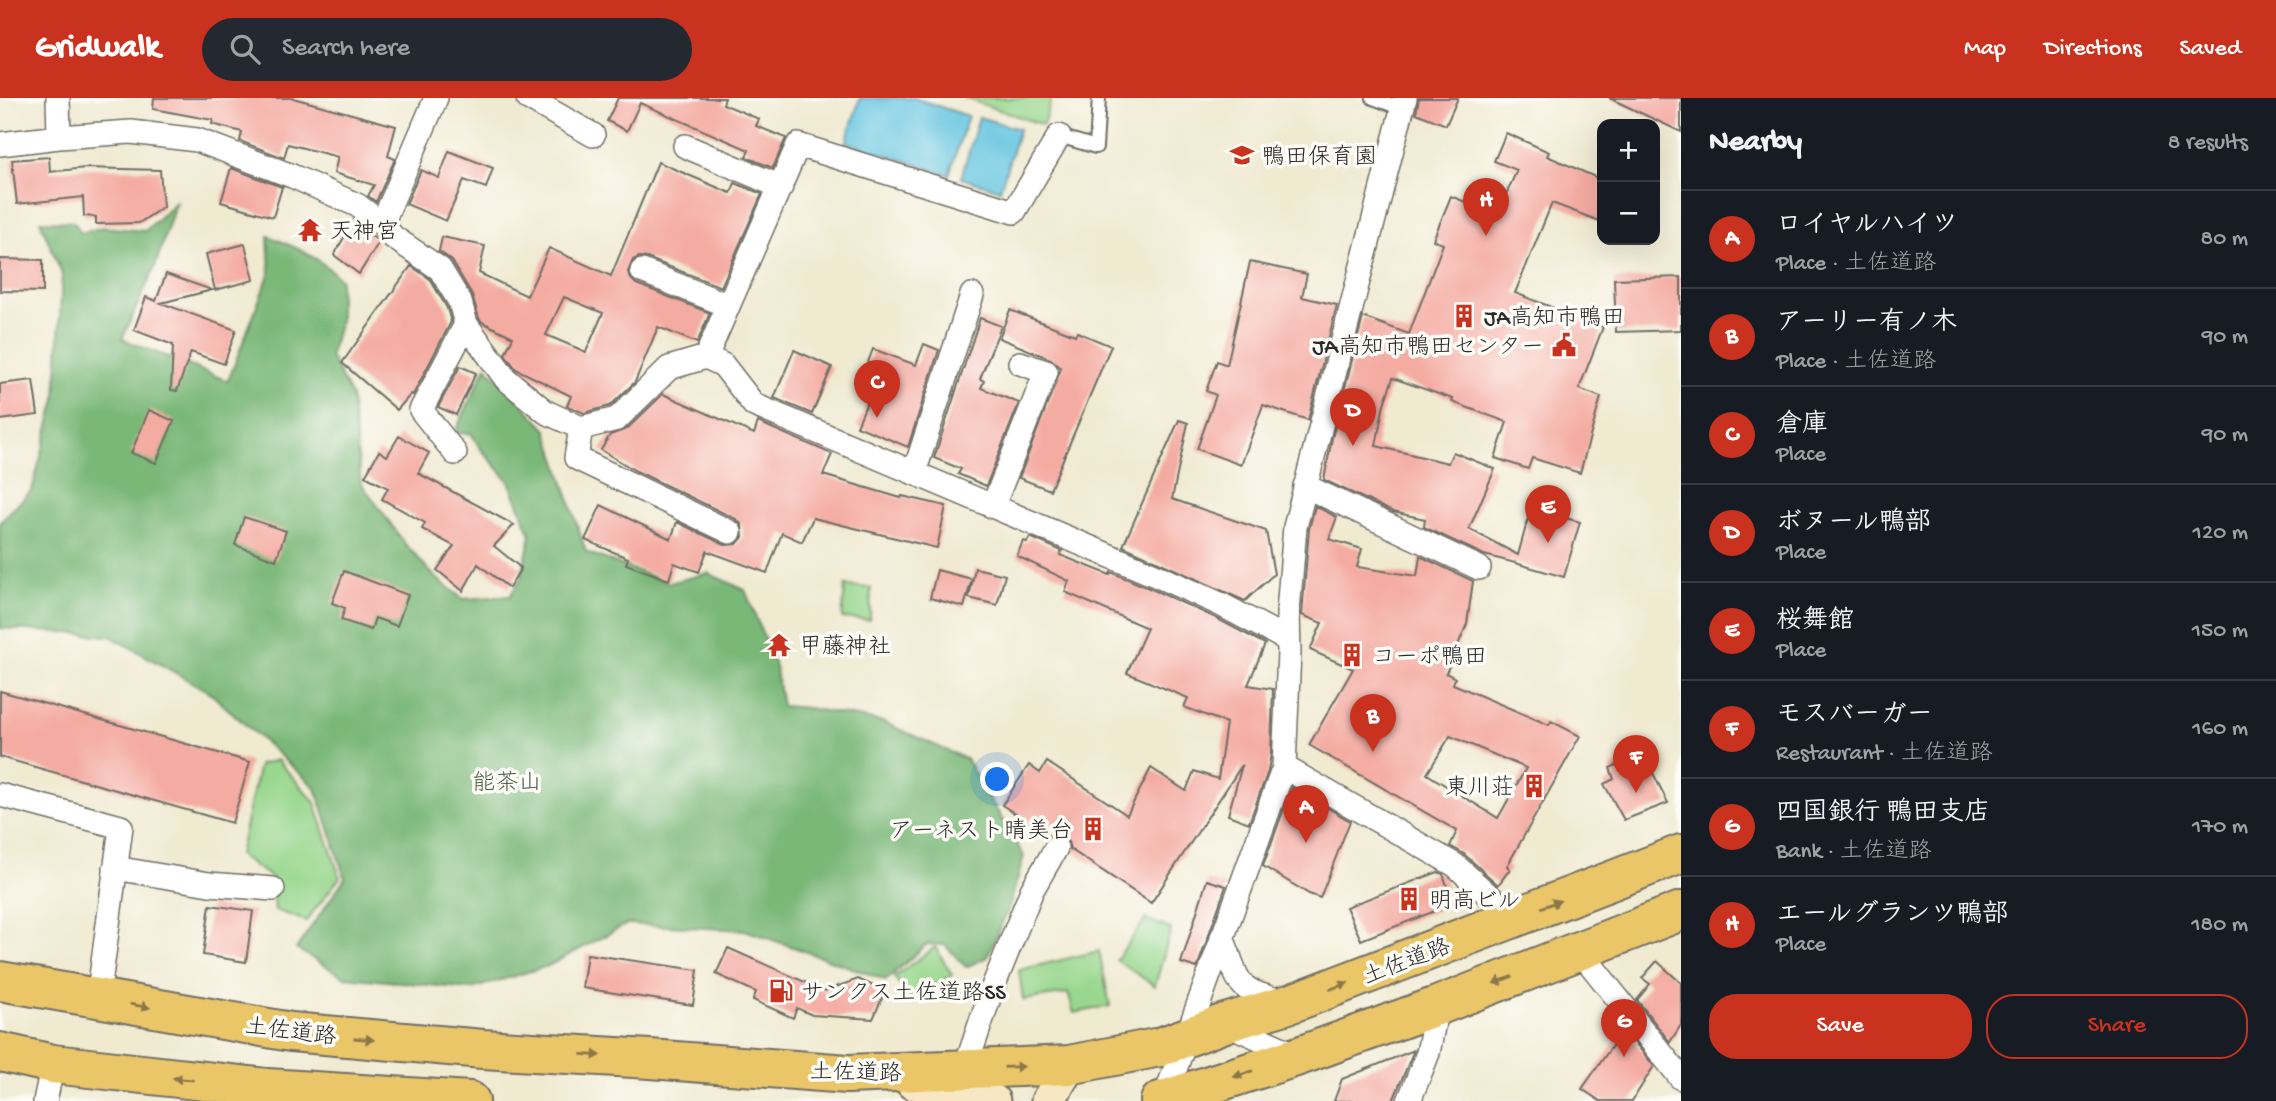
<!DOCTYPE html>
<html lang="en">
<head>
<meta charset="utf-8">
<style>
  :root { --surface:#171b24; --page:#242831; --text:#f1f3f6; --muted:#9ea1a6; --line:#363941; --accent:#c8321e }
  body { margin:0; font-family:"Gochi Hand","Klee One",sans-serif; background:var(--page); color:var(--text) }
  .controls { position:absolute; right:21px; top:21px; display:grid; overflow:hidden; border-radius:14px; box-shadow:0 7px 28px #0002 }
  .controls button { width:63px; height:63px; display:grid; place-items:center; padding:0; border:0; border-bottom:2px solid var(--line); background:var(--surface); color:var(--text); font:35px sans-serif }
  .you { position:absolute; left:998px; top:682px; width:24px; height:24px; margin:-18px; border:5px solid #fff; border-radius:50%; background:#1a73e8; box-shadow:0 0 0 10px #1a73e833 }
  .badge { display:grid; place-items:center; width:46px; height:46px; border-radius:50%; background:var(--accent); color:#fff; font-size:23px; font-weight:700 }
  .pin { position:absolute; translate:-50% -58px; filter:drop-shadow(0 2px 4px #0008) }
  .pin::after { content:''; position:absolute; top:37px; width:24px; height:21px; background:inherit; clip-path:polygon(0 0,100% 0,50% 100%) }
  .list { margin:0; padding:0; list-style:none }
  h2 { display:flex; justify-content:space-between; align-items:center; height:91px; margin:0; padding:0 28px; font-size:30px }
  h2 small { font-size:23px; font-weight:400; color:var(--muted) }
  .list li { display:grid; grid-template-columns:46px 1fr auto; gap:21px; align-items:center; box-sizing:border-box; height:98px; padding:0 28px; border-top:2px solid var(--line) }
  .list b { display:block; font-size:26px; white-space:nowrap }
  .list p { margin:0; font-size:23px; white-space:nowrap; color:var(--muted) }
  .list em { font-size:23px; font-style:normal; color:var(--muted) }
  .actions { display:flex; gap:14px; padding:21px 28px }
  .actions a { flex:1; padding:16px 0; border:2px solid var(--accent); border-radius:28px; text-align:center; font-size:24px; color:var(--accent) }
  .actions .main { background:var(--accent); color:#fff }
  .icon { flex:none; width:38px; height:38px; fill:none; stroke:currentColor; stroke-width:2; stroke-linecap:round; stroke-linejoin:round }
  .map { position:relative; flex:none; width:1681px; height:1003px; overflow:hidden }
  header { display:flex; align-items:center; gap:42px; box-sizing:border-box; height:98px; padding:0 35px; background:var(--accent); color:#fff }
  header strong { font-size:33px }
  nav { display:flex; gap:38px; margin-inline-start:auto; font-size:24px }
  .search { width:490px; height:63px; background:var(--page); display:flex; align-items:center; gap:18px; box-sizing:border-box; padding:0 24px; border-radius:38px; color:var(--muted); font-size:26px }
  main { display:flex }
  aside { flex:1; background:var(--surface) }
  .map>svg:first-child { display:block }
  .green { fill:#98d78d; stroke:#62815c; stroke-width:2 }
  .forest { fill:#7ab878; stroke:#527252; stroke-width:2 }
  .water { fill:#62c4e0; stroke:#467886; stroke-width:2 }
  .building { fill:#f4aba2; fill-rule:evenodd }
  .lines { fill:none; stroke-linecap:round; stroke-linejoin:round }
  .lane-casing { stroke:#706e65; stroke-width:16 }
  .street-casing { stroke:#706e65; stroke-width:26 }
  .secondary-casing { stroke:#706e65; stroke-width:37 }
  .highway-casing { stroke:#706e65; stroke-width:42 }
  .lane { stroke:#fff; stroke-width:12 }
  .street { stroke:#fff; stroke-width:23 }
  .secondary { stroke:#f7e8c3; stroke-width:33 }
  .highway { stroke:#ebc669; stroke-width:38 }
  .oneway { fill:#8b784a }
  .labels { text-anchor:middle; stroke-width:7; stroke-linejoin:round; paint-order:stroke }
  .poi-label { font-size:23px; fill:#2b2b2b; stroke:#fdfcf7; text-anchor:start }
  .park-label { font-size:23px; fill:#4c5f48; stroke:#fdfcf7 }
  .street-label { font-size:23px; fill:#2b2b2b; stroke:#fdfcf7 }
</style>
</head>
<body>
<header>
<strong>Gridwalk</strong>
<div class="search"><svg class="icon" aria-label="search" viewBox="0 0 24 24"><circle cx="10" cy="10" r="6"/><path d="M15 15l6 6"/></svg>Search here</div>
<nav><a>Map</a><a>Directions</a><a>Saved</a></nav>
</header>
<main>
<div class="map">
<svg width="1681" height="1003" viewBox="0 0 1681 1003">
  <rect width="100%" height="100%" fill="#fdfcf7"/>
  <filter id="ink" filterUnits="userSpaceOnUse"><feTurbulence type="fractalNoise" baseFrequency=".0143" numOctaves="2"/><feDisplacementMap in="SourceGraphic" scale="14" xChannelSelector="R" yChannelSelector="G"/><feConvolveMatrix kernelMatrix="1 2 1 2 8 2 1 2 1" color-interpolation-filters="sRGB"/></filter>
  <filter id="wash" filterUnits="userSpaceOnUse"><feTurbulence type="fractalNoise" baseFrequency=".00686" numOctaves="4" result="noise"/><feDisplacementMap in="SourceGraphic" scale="28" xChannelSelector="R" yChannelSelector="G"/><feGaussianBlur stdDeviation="1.57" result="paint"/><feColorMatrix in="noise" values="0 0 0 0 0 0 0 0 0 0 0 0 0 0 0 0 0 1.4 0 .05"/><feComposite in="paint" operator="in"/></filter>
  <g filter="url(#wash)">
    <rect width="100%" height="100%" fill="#f0ead1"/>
    <path class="green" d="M964,0h88l-9,27z
      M845,488l26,2 -1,32 -28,-2z
      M277,662l37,41 26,76 -34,44 -31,-11 -3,-32 -33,-23 20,-90z
      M1146,821l25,10 -16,57 -39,-26z
      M935,849l17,28 -40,25 -18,-23z
      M1099,853l11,55 -36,7 -6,-20 -45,7 -4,-30z"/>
    <path class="forest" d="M176,104l-21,65 -33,72 106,42 42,-109 -2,-36c28,11 51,21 72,43v42l-10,35 21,40 10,87 45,62 29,32 28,22 47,-3 11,-18 10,-43 -22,-54 -29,-33 -9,-15 -17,1 32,-68 61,64 39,122 83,31 39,-10 37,17 30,76 7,40 26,2 75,14 83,37 58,97 -15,52 -22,49 -21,10 -21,-22 -18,-1 -41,36 -141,-50 -118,-6 -79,42 -77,23 -126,-12 -49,-28 49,-71 -29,-90 -107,-96 -99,-56 -110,-8v-106l32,-32 24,-91 6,-125 -22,-53 34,1 7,11 22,-6 42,4z"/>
    <path class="water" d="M860,0h54l54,18 -19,59 -103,-33z
      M979,19l40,12 -19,61 -39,-12z"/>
    <g id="blocks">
      <path class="building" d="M154,0h139l103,28 -8,30 7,3 -19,43 -8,-6 6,-11 -40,-12 4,-16 -50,-13 -4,14 -44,-17 2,-9 -30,-8 1,-4 -60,-11z
        M618,0h107l-2,6 36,15 -3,7 30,12 -13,30 -27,-11 3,-7 -109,-47 -13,28 -20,-10z
        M1419,0h39l-12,27 -30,-12z
        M1609,0h72v34z
        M1506,35l43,19 -2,4 55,24v42l-50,-19 -37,90 88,34 -24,62 22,8 -21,76 -48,-15 -4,11 -33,-11 12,-36 -55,-20 1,-3 -60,-21 -9,26 -8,42 72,17 5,-11 42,17 -26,60 49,26 13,-47 49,14 -16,55 -49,-14 1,-1 -1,1 -31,-8 -60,-28 1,-8 -32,-7 -69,-32 8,-42 31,-121 46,17 34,-90 -10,-4 18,-44 46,19 20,-45 -23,-9z
        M449,53l44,17 -7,20 -22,-8 -18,41 -40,-17 15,-34 18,8z
        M49,59l1,15 35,-4 75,2 3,37 -24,16 -43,1v-7l-12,-1 -1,-19 -66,7 -5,-44z
        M658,64l70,30 3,1 4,-10 27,11 -41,93 -74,-29 -8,-1 -6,3 -5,12 3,7 5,5 74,29 -13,30 -39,-16 -23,55 -25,24 -26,7 -17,-7 4,-10 -55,-27 -11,-15 8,-17 -31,-15 -3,-4 -7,-23 -20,-34 -13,-10 3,-14 43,9 -6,27 48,23 22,-48 62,28zM564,199l39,16 -17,39 -40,-17z
        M231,70l51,19 -9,30 -52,-15z
        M354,122l25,22 -20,32 -25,-19z
        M245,146l9,36 -39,10 -9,-36z
        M0,161l43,1v32l-43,-1z
        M1250,164l57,12 -5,23 35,8 -29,115 -45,-15 -22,60 -44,-16 19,-54 -10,-4 11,-30 10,4z
        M411,168l19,13 17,29 4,14 -38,73 -2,-1 -14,16 -55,-47z
        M166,176l46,16 -51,13 75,27 -12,34 -33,-12 -14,39 -6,-1 2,-45 -39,-15 12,-33 10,4z
        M1681,179v53l-65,2 -2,-53z
        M1010,212l65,25 2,-3 34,14 -61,144 -31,-12 42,-110 -10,-9 -52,-21z
        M980,220l21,8 -21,53 4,2 -3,7 38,15 -33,83 -28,-12 3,-5 -27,-11z
        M924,246l15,6 -31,97 -51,-21 16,-38 -13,-5 13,-34 43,16z
        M794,252l38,17 -20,47 -38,-16z
        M460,268l16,7 -20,42 -18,-8z
        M33,282l5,35 -38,5v-36z
        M663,296l91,40 4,-12 74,32 -9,21 78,23 1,-2 44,10 -9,42 -124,-30 -11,24 -20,-9 -15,40 -60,-22 -8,21 -25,-9 -5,17 -43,-16 2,-6 -43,-18 16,-35 70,34 6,-17 48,23 12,-1 6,-7 -1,-12 -6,-6 -100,-48 -35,-21 9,-15 17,-6z
        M149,312l25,11 -18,42 -25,-10z
        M1179,322l9,3 -16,76 94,32 8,43 -29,27 -122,-55z
        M399,338l30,17 -11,20 96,52 -20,21 27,22 -12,20 -31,-24 -15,27 -26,-21 17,-24 -32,-17 3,-6 -43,-24 6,-11 -23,-12 14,-25 8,5z
        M1315,408l22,11 -8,22 33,10 -5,18 60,9 3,-20 53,25 -6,43 -21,49 9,5 -2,6 96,41 2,-4 29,15 -73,130 3,3 -12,16 -34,-31 -14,-8 7,-15 -148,-86 44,-76 -43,-19 12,-27 -20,-8 7,-86zM1450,638l76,32 -28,50 -71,-44z
        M244,419l42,14 -10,29 -41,-15z
        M1030,439l32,14 -2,4 50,20 1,-3 45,19 58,26 51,27 -17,41 25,4 -2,65 -3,17 -19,52 -21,-8 14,-50 -91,138 -81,-54 -2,-7 -5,-6 -6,-2 -8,2 -47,-31 27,-40 11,8 7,-11 80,53 24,-47 35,23 8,-20 24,8 8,-56 -42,-16 4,-9 -61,-25 20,-45 -82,-36 4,-11 -52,-25 6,-15 4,1z
        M975,470l30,7 -8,30 -28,-7z
        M937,472l35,9 -8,28 -34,-9z
        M344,473l64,24 -11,31 -22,-8 -4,12 -30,-10 4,-12 -13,-5z
        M0,593l250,71 -18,61 -232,-66z
        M1643,655l25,50 -44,17 -20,-36 10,-5 -4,-11z
        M1292,689l58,34 -30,77 -11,-4 -46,-28z
        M1438,774l5,2 10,30 -92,36 -15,-33z
        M1207,782l19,6 -29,82 -16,-5z
        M210,807l43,6 -7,51 -43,-7z
        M728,850l97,43 33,-12 27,12 -12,28 -61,-4 -15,-7 -4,10 -40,-18 3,-8 -40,-18z
        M587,856l111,16 -5,35 -111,-17z
        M1657,863l24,22v42l-11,17 -33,-42 13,-16 -8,-6z
        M1624,931l30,37 -22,35h-32l-18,-12z
        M1414,952l-21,51h-59l8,-22z"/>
    </g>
  </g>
  <g filter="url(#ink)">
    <use href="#blocks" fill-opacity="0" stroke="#706e65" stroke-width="2"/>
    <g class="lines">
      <g class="lane-casing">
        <path id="lane" d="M1373,0l29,11
          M1059,38l37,11 3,-49"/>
      </g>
      <g class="street-casing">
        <path id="street" d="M58,0l1,39
          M528,0l65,37
          M0,46l59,-7 72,-5 66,8 95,36 65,29 25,19 11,13 47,32 20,33 6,22 40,55 40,33 35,16 36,-9 52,-51 37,-11 17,8 31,40 408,173 58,26 68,36
          M685,48l96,41
          M382,126l54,-126
          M642,173l85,34
          M706,259l92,-212 216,67 45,-76
          M581,330l-5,30 154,74
          M455,355l-34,-43 45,-86
          M914,375l58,-178
          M1305,388l174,82
          M993,408l53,-134 -26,-9
          M1284,669l171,98 59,53
          M0,697l121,32 -23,172
          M115,770l94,16 64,5
          M1222,839c18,45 11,54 62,64
          M1579,852l102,128
          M1225,925l74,33
          M965,971l26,-77 41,-102 24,-42
          M1164,1002l120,-333 5,-115 -1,-40 7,-85 110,-429
          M45,1003l8,-37
          M1409,1003l19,-48 9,-47"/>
      </g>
      <g class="secondary-casing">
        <path id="secondary" d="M913,985l45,6 35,12
          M1048,1003l21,-36"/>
      </g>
      <g class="highway-casing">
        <path id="highway" d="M0,883l291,51 192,17 167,10 198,15 221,-9 91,-18 65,-24 67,-20 389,-149
          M0,954l53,12 214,24 203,13
          M1160,1003l139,-45 138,-50 244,-95"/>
      </g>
      <use href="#lane" class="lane"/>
      <use href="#street" class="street"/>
      <use href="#secondary" class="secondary"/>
      <use href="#highway" class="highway"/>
    </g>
    <defs><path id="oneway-solid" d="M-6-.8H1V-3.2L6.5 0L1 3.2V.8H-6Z" transform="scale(1.75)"/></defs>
    <g class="oneway">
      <use href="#oneway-solid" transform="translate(1551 806) rotate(-21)"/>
      <use href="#oneway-solid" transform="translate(1503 882) rotate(159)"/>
      <use href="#oneway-solid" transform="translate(1339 888) rotate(-21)"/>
      <use href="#oneway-solid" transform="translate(140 908) rotate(10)"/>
      <use href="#oneway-solid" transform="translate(364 941) rotate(5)"/>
      <use href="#oneway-solid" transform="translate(591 957) rotate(3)"/>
      <use href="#oneway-solid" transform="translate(1014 969) rotate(-2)"/>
      <use href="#oneway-solid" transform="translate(1243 976) rotate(162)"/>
      <use href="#oneway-solid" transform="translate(183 981) rotate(-174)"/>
    </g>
  </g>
  <defs>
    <g id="school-bare" transform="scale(1.89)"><path d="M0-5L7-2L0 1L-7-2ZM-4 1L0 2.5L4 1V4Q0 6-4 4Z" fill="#c8321e" stroke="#fdfcf7" stroke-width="2.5" paint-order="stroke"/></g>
    <g id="temple-bare" transform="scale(1.89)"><path d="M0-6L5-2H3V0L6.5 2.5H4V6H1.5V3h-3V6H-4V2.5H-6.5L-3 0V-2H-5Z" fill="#c8321e" stroke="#fdfcf7" stroke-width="2.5" paint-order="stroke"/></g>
    <g id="building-bare" transform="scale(1.89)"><path d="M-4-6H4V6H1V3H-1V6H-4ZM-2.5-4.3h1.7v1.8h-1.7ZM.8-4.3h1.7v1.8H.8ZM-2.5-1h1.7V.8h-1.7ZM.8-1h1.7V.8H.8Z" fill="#c8321e" stroke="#fdfcf7" stroke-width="2.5" paint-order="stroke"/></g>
    <g id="civic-bare" transform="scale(1.89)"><path d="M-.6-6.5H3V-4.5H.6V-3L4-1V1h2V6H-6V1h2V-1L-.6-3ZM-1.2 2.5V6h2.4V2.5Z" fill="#c8321e" stroke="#fdfcf7" stroke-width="2.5" paint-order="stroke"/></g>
    <g id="fuel-bare" transform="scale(1.89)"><path d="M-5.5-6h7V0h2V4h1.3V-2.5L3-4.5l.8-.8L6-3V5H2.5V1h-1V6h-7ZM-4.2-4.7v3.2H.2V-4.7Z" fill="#c8321e" stroke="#fdfcf7" stroke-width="2.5" paint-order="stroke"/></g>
  </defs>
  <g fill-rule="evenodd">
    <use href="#school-bare" x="1242" y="57"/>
    <use href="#temple-bare" x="310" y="132"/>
    <use href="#building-bare" x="1464" y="218"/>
    <use href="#civic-bare" x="1564" y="247"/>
    <use href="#temple-bare" x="779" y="547"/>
    <use href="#building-bare" x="1352" y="557"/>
    <use href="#building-bare" x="1534" y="688"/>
    <use href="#building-bare" x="1093" y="731"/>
    <use href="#building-bare" x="1409" y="801"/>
    <use href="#fuel-bare" x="781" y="893"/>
  </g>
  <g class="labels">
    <g class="poi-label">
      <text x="1262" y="65">鴨田保育園</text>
      <text x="330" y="140">天神宮</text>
      <text x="1484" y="226">JA高知市鴨田</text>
      <text x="1544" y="255" text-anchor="end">JA高知市鴨田センター</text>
      <text x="799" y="555">甲藤神社</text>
      <text x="1372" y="565">コーポ鴨田</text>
      <text x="1514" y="696" text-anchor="end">東川荘</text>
      <text x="1073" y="739" text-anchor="end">アーネスト晴美台</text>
      <text x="1429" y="809">明高ビル</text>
      <text x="801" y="901">サンクス土佐道路SS</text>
    </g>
    <g class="park-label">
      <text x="507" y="691">能茶山</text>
    </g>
    <g class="street-label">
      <text transform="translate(1406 862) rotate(-21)" y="8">土佐道路</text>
      <text transform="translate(291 932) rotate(7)" y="8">土佐道路</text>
      <text transform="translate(856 973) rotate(1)" y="8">土佐道路</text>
    </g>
  </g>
</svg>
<div class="controls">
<button>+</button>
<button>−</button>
</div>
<div class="you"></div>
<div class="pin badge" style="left:1306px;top:745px">A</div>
<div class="pin badge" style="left:1373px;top:654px">B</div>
<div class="pin badge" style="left:877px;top:320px">C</div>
<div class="pin badge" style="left:1353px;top:348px">D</div>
<div class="pin badge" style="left:1548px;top:445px">E</div>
<div class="pin badge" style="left:1636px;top:695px">F</div>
<div class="pin badge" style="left:1624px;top:959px">G</div>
<div class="pin badge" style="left:1486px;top:138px">H</div>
</div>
<aside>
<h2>Nearby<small>8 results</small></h2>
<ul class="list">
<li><span class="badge">A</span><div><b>ロイヤルハイツ</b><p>Place · 土佐道路</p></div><em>80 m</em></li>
<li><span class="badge">B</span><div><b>アーリー有ノ木</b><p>Place · 土佐道路</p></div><em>90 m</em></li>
<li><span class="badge">C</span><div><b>倉庫</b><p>Place</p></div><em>90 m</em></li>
<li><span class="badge">D</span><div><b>ボヌール鴨部</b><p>Place</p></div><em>120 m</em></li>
<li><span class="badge">E</span><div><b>桜舞館</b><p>Place</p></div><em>150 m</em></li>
<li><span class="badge">F</span><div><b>モスバーガー</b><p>Restaurant · 土佐道路</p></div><em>160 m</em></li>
<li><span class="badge">G</span><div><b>四国銀行 鴨田支店</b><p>Bank · 土佐道路</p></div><em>170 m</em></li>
<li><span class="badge">H</span><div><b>エールグランツ鴨部</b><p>Place</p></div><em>180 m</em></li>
</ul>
<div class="actions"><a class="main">Save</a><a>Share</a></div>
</aside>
</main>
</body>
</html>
